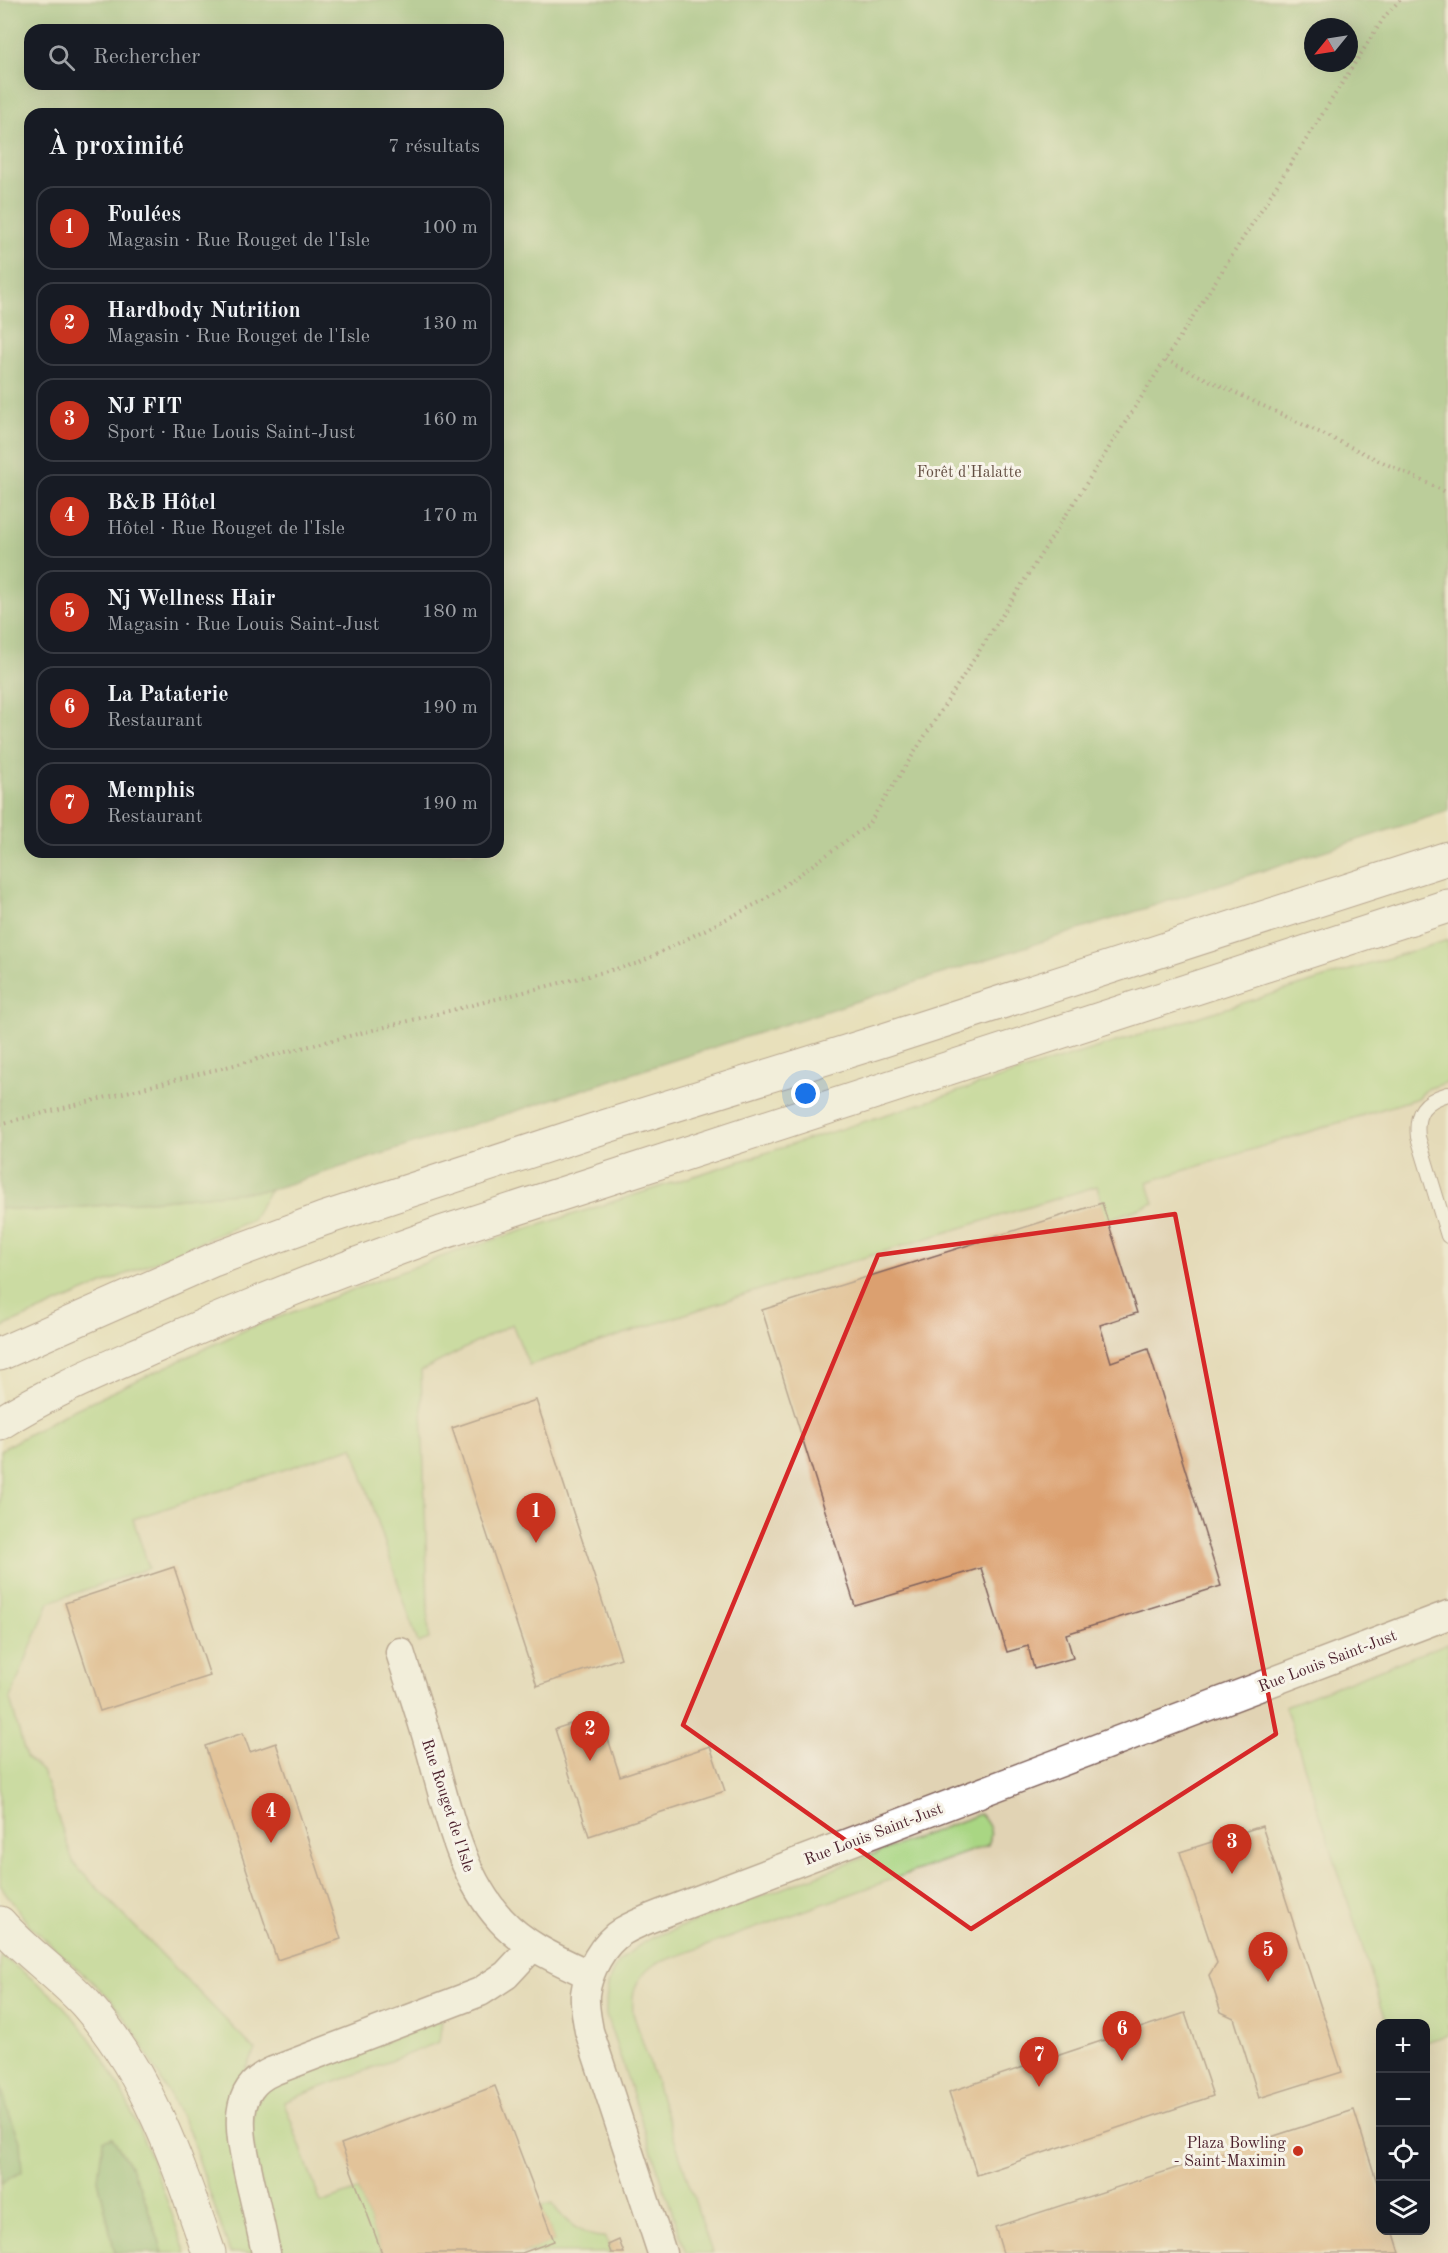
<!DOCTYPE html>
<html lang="fr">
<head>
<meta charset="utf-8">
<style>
  :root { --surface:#171b24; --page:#20242c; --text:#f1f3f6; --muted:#9ea1a6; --line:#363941; --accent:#c8321e }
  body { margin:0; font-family:"Old Standard TT",serif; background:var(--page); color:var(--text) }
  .controls { position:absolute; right:18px; bottom:18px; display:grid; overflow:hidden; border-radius:12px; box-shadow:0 6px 24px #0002 }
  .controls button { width:54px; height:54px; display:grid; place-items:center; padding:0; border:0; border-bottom:2px solid var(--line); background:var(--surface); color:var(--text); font:30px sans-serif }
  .compass { position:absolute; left:1304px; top:18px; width:54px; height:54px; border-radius:50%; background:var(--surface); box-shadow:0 6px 24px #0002; rotate:240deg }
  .you { position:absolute; left:806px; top:1094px; width:21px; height:21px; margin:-15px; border:4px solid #fff; border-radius:50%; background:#1a73e8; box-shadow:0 0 0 9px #1a73e833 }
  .badge { display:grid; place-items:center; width:39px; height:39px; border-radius:50%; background:var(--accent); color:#fff; font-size:20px; font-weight:700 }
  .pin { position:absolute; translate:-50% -50px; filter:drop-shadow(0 2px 3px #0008) }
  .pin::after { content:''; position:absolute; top:32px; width:21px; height:18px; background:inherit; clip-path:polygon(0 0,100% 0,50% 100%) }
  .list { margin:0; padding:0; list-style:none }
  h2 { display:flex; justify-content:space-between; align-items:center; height:78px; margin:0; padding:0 24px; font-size:26px }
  h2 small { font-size:20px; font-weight:400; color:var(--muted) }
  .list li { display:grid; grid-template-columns:39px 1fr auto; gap:18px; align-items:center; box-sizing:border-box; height:84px; margin:0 12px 12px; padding:0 12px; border:2px solid var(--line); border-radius:18px }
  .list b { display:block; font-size:22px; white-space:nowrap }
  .list p { margin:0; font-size:20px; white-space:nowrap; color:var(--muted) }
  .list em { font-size:20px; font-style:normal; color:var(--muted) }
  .icon { flex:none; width:33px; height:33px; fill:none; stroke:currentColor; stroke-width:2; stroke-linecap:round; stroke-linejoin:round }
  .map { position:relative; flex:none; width:1448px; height:2253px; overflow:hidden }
  .search { position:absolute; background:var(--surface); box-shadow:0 6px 24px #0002; left:24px; top:24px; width:480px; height:66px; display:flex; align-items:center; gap:15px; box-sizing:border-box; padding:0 21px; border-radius:18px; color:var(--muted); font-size:22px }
  .panel { position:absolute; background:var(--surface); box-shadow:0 6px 24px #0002; left:24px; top:108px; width:480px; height:750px; border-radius:18px }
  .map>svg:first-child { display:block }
  .built { fill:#e1d3b4; fill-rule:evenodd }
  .green { fill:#a9d683; stroke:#7a7a57; stroke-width:1.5 }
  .forest { fill:#86b771; stroke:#686b4e; stroke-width:1.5; fill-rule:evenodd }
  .building { fill:#dba06f }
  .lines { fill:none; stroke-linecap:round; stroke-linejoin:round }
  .service-casing { stroke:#81635d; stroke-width:16 }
  .minor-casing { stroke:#81635d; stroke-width:31 }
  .secondary-casing { stroke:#81635d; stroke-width:35 }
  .trunk-casing { stroke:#81635d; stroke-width:35 }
  .path { stroke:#81635d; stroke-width:4; stroke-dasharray:1.5 4.5; stroke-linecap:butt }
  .service { stroke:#fff; stroke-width:14 }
  .minor { stroke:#fff; stroke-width:28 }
  .secondary { stroke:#fff; stroke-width:33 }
  .trunk { stroke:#fff; stroke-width:33 }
  .marked { fill:none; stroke:#d62828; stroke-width:4.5; stroke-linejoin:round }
  .poi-dot { fill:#c8321e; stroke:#f7f3e8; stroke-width:2 }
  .labels { text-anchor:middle; stroke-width:6; stroke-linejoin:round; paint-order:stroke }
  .park-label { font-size:16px; fill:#624d41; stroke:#f7f3e8 }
  .street-label { font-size:16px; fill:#4a1f2b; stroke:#f7f3e8 }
  .poi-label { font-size:16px; fill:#4a1f2b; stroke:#f7f3e8; text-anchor:end }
</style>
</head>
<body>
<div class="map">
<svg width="1448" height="2253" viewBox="0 0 1448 2253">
  <rect width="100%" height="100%" fill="#f7f3e8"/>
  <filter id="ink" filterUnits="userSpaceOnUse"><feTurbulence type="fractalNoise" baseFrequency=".0167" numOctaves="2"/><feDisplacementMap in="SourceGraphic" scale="12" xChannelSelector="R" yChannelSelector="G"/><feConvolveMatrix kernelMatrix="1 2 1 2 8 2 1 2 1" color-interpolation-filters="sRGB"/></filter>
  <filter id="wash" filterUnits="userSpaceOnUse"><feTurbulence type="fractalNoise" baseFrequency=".008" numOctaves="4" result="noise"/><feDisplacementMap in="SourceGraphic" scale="24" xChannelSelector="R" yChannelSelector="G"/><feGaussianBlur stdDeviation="1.35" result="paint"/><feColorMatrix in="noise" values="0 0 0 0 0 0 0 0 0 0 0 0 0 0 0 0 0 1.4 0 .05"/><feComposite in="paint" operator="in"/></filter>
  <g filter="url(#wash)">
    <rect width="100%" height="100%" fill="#e8e0bb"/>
    <path class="built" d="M1448,951v1302h-1196l-57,-175 -195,-251v-269l87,-120zM1380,2024h46v206h-46z"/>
    <path class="green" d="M1448,940v142l-21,7 -9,9 -271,84 7,21 -47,17 -10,-34 -335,103 -233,76 -17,-41 -91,47 8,268 -11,4 -65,-196 -220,72 16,49 -100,34 -39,97 16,58 16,14 32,93 181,186 -12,26 15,177h-28l-41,-122 -56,-102 -23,-31 -82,-74 -28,-39v-435l67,-37 180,-84 202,-75 605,-193z
      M270,1190l-18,30 -252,108v-120l40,3z
      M1448,1643v392l-22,7v-18l-39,-1 -102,-317z
      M980,1814c9,10 14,18 8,31l-333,119c-19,14 -24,26 -22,49l79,240h-26l-80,-238c-1,-43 9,-55 45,-77z
      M0,1955c21,16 46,32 64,52 61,64 92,164 122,246h-23l-19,-56 -13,-30 -19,-30 -14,42 17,74h-115z
      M442,2020l-3,22 -155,60 37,101 37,-13 24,63h-108l-23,-119 4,-30 11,-14 15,-9z
      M552,2203c11,18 32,35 54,34l5,16h-89l32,-12 -13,-35z"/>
    <path class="forest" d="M0,0h1448v811l-1178,379 -230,21 -40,-3zM1313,27h36v36h-36zM30,30h468v54h-468zM30,114h468v738h-468z
      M0,2082l7,26 13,33 2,31 -22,11z
      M112,2137l19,30 13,30 19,56h-48l-17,-74 5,-39z"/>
    <g id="blocks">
      <path class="building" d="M1102,1203l35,110 -37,12 11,37 37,-13 73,237 -155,48 7,24 -39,11 -6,-23 -21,6 -26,-84 -126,38 -93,-296z
        M536,1400l85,258 -84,28 -85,-258z
        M174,1567l36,109 -110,35 -35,-108z
        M600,1714l20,62 90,-30 15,45 -136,45 -34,-107z
        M243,1733l7,19 26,-9 65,196 -64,21 -72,-214z
        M1262,1826l80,246 -83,26 -25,-80 -13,-6 -12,-37 8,-12 -37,-111z
        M1185,2013l28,83 -236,79 -28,-83z
        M495,2086l59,155 -32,12h-140l-41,-109z
        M1354,2110l26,82v38h13l7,23h-397l-8,-26z
        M619,2240l5,13h-13l-3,-8z"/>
    </g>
  </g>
  <g filter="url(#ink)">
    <use href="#blocks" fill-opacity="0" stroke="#81635d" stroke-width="1.5"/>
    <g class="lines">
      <g class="service-casing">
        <path id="service" d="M1448,1094c-24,7 -33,18 -30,43l30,99"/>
      </g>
      <g class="minor-casing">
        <path id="minor" d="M400,1652c10,32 21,64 30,96 17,59 29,126 71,172 24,26 57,40 89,55
          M266,2253c-5,-24 -10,-48 -16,-72 -8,-40 -24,-90 23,-110l207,-79 26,-17 27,-29
          M662,2253l-73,-222c-2,-12 -5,-25 -4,-37 3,-23 18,-51 38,-63 12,-7 25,-12 38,-17l787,-299"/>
      </g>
      <g class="secondary-casing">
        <path id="secondary" d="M0,1923c26,30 60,52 86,81 63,71 93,162 123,249"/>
      </g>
      <g class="trunk-casing">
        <path id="trunk" d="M0,1354l213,-94 110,-41 271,-89 290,-90 564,-182
          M0,1423c47,-30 100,-52 152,-75 95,-42 191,-80 289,-115l1007,-327"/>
      </g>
      <path class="path" d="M1166,360l282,133
        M0,1124l639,-161 125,-63 104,-75 517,-809 15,-16"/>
      <use href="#service" class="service"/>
      <use href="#minor" class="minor"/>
      <use href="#secondary" class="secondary"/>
      <use href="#trunk" class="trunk"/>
    </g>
  </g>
  <path d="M0 0H1448V2253H0ZM1175,1214l101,520 -305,195 -288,-204 195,-470z" fill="#e8e0bb" fill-opacity=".55" fill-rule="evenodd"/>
  <path class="marked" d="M1175,1214l101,520 -305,195 -288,-204 195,-470z"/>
  <circle class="poi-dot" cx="1298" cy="2151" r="6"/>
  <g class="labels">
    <g class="park-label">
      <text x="969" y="477">Forêt d'Halatte</text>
    </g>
    <g class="street-label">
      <text transform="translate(1327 1660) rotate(-21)" y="6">Rue Louis Saint-Just</text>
      <text transform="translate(449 1805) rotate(72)" y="6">Rue Rouget de l'Isle</text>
      <text transform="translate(873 1833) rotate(-21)" y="6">Rue Louis Saint-Just</text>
    </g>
    <g class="poi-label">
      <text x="1286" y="2148">Plaza Bowling<tspan x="1286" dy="18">- Saint-Maximin</tspan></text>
    </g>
  </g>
</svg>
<div class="controls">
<button>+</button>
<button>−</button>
<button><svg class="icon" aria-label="locate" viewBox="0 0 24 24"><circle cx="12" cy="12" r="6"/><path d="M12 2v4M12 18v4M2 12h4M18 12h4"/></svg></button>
<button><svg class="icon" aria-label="layers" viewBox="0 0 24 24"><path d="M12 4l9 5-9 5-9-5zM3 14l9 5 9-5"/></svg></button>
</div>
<svg class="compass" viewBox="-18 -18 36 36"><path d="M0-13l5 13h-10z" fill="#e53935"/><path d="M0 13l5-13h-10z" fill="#9ea1a6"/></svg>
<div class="you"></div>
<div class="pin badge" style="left:536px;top:1543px">1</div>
<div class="pin badge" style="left:590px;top:1761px">2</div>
<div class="pin badge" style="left:1232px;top:1874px">3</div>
<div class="pin badge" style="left:271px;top:1843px">4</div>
<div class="pin badge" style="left:1268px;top:1982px">5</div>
<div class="pin badge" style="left:1122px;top:2061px">6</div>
<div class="pin badge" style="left:1039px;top:2087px">7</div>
<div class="search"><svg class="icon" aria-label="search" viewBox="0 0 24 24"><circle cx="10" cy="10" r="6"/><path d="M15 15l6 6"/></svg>Rechercher</div>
<section class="panel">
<h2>À proximité<small>7 résultats</small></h2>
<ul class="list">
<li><span class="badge">1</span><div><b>Foulées</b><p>Magasin · Rue Rouget de l'Isle</p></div><em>100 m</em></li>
<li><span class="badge">2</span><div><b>Hardbody Nutrition</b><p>Magasin · Rue Rouget de l'Isle</p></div><em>130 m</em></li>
<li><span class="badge">3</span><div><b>NJ FIT</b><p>Sport · Rue Louis Saint-Just</p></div><em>160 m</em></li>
<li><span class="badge">4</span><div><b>B&amp;B Hôtel</b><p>Hôtel · Rue Rouget de l'Isle</p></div><em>170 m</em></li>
<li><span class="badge">5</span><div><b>Nj Wellness Hair</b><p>Magasin · Rue Louis Saint-Just</p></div><em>180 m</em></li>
<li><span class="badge">6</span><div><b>La Pataterie</b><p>Restaurant</p></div><em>190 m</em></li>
<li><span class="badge">7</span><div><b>Memphis</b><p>Restaurant</p></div><em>190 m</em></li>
</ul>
</section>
</div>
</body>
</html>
